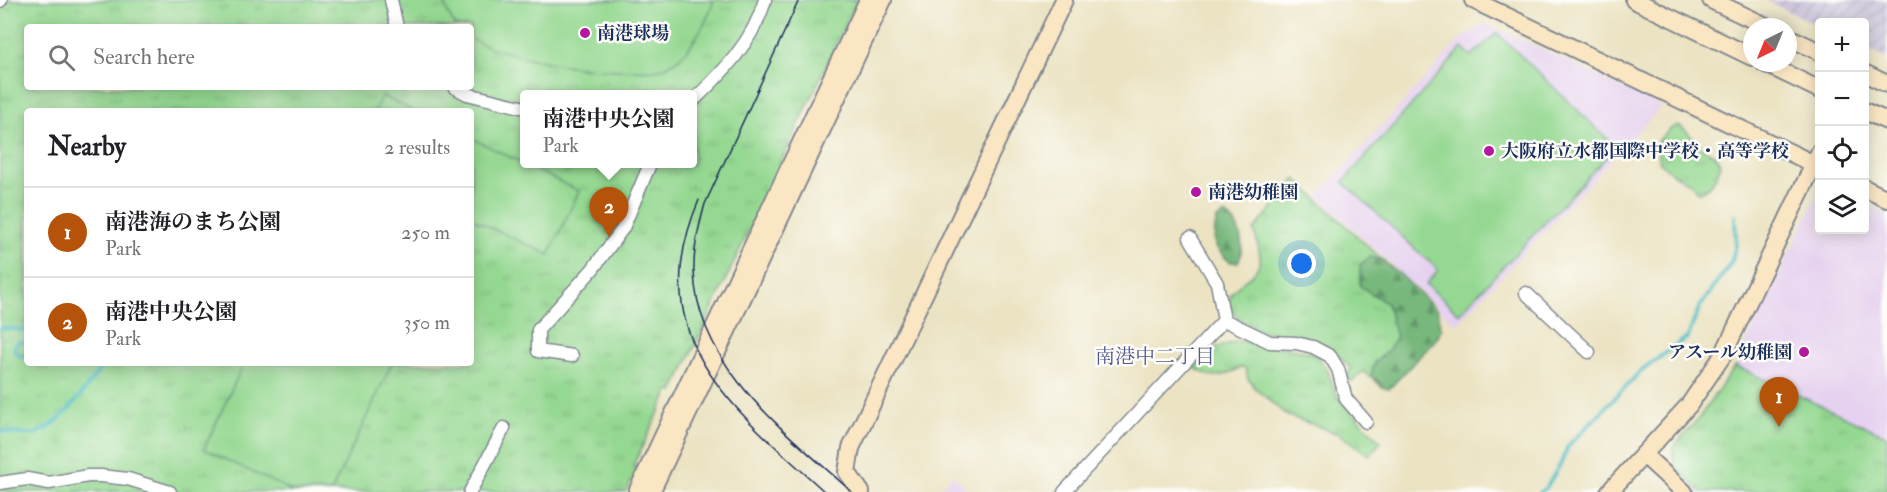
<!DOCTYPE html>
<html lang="en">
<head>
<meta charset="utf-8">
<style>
  :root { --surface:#fff; --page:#f6f6f6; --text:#202124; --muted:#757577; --line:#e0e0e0; --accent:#b45309 }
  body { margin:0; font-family:"IM FELL Double Pica","Noto Serif JP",serif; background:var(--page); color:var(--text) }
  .controls { position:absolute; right:18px; top:18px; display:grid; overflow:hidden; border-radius:6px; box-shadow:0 3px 15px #0003 }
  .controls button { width:54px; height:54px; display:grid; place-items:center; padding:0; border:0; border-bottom:2px solid var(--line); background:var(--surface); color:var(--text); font:30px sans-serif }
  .compass { position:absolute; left:1743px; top:18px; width:54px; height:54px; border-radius:50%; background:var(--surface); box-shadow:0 3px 15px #0003; rotate:223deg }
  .you { position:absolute; left:1302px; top:264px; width:21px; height:21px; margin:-15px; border:4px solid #fff; border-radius:50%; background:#1a73e8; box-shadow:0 0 0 9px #1a73e833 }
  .badge { display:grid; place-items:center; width:39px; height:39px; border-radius:50%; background:var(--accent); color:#fff; font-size:20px; font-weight:700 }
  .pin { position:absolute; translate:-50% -50px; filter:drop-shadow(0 2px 3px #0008) }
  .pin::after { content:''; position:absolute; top:32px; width:21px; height:18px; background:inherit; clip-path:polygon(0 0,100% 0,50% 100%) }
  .popup { position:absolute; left:520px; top:90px; width:177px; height:78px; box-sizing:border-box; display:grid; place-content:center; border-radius:6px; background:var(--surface); filter:drop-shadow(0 2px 4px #0005); font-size:20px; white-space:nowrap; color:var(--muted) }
  .popup b { font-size:22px; color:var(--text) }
  .popup::after { content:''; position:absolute; left:50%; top:100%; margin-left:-12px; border:12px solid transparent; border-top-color:var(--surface) }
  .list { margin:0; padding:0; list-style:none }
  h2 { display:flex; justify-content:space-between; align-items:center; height:78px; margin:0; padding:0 24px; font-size:26px }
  h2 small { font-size:20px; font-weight:400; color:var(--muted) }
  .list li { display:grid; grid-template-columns:39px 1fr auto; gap:18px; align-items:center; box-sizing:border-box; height:90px; padding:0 24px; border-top:2px solid var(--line) }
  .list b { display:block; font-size:22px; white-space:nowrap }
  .list p { margin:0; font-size:20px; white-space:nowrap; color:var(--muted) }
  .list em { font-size:20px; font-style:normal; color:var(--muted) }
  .icon { flex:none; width:33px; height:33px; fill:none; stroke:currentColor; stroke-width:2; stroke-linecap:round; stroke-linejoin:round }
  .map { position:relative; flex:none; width:1887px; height:492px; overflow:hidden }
  .search { position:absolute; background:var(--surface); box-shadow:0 3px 15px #0003; left:24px; top:24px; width:450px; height:66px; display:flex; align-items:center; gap:15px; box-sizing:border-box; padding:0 21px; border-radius:6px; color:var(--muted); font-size:22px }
  .panel { position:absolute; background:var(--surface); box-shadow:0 3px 15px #0003; left:24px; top:108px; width:450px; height:258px; border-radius:6px }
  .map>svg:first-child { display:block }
  .built { fill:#e6d2f0 }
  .industrial { fill:url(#industrial-furrows) }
  .grass { fill:url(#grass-tufts); stroke:#588478; stroke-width:1.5; fill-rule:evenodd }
  .forest { fill:url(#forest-firs); stroke:#49746c; stroke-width:1.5 }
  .pitch { fill:#94d891; stroke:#588478; stroke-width:1.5 }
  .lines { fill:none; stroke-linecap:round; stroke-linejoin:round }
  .stream { stroke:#4ebdc6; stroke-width:4 }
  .street-casing { stroke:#838990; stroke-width:15 }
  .secondary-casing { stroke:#838990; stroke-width:20 }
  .street { stroke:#fff; stroke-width:12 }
  .secondary { stroke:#fbe6c4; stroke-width:16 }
  .tram { stroke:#1b2f5e; stroke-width:1.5 }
  .poi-dot { fill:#b5179e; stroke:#fdfcf7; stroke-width:2 }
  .labels { text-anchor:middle; stroke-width:5; stroke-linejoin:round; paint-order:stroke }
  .poi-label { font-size:18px; font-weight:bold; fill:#1b2f5e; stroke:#fdfcf7; text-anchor:start }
  .neighbourhood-label { font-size:20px; fill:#515a8d; stroke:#fdfcf7 }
</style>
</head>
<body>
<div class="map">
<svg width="1887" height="492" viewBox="0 0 1887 492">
  <defs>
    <pattern id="industrial-furrows" width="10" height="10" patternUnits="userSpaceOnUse" patternTransform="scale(1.5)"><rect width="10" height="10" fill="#c8bfd8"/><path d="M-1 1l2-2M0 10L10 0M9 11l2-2" fill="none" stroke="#aba4bc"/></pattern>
    <pattern id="grass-tufts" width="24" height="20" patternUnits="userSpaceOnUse" patternTransform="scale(1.5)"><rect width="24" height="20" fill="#94d891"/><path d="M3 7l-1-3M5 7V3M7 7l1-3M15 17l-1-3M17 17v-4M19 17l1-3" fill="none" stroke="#7fba7f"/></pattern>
    <pattern id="forest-firs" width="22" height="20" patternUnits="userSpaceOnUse" patternTransform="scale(1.5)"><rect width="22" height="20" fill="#77b87b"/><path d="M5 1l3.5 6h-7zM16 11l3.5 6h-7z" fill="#619668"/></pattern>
  </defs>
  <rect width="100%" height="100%" fill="#fdfcf7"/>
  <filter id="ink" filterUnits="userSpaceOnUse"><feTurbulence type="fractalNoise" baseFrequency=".0167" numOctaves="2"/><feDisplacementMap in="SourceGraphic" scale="12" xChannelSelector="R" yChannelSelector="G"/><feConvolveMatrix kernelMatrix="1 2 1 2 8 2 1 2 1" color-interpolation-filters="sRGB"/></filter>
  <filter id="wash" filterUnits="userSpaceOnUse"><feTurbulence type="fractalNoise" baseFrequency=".008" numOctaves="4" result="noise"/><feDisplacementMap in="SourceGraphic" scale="24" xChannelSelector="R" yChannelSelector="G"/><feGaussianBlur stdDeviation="1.35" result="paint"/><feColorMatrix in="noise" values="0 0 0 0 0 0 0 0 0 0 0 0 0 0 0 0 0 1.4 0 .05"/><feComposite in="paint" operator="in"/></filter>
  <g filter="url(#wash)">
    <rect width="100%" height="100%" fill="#ebe3c2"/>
    <path class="built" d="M1485,23l177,83 -206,219 -138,-129 143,-157z
      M1819,195l1,35h44l1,-27 22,11v222l-152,-70 82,-170z
      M952,475l19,17h-34z"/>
    <path class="industrial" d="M1765,0h122v59l-22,-11 -1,-26h-44l-1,4z"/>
    <path class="grass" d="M0,0h857l-184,392 -4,-1 -36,75 4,4 -11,22h-626zM27,27h444v60h-444zM525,94h168v70h-168zM27,111h444v252h-444z
      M1678,126c12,4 13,14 23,21 4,4 12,5 16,10 9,10 -7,34 -19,35l-6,-8 -19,-10 -15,-14 -1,-19 16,-14z
      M1296,179l136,127 -63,71 -6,-6 -10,10 -6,-3 4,-10c-11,-11 -23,-21 -37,-27 -28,-10 -46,0 -74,-22 -4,-4 -10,-8 -11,-14 -2,-20 28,-26 31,-44 1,-9 -4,-22 -6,-31z
      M1238,341l71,11 9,6 9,11 11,29 43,44 -12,13 -30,-21 -53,-19 -32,-28 -6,-8 -2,-10 -4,-2c-21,11 -29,14 -49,0l15,-17z
      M1735,366l152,70v56h-186l-27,-26 -1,-19 26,-29z"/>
    <path class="forest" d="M1225,214c15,8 21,33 13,48h-8c-18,-15 -18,-22 -13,-43z
      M1369,257l11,2 21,16 37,36 3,19 -5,9 -47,50 -7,-2 -11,-11 4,-15 12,-9 9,-15 -9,-33 -27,-18v-21z"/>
    <path class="pitch" d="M444,0h270c-8,24 -26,58 -51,68 -10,4 -22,2 -32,2 -40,0 -79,-5 -118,-16 -15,-4 -29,-7 -42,-16v-11h-14c-7,-7 -11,-17 -13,-27z
      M1497,33l119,114 -157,167 -33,-30 12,-14 -95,-88 119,-134 9,8z
      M382,96l32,15h-40z
      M471,138l108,53 -30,64 -78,-37z
      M244,363h148l-61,129h-37l-90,-43z"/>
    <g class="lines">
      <path class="stream" d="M0,328l27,2
        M24,342h-7l-3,8 6,6 7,1
        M0,431c10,1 27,6 37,2 26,-9 51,-48 67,-70
        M1540,492l6,-4 15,-25 7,-17 75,-77 45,-32 11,-29 32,-45 5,-18 -1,-30"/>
    </g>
  </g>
  <g filter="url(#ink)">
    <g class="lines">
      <g class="street-casing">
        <path id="street" d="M391,0l6,27
          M0,1l1,-1
          M454,87l13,7 58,14
          M693,101c31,-30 60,-59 72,-101
          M1190,238l27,45 7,37
          M1526,293l63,59
          M1224,320l46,22 26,1 17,4 17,9 8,13 8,30 20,23
          M572,356l-34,-5v-21l54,-60 31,-42 27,-64
          M0,483l27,-4 22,4 39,-7h13l27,3 42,13
          M470,492l34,-64
          M1064,492l160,-172"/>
      </g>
      <g class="secondary-casing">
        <path id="secondary" d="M1473,0l347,167
          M1634,0l118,57
          M1711,0l57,27
          M1788,37l32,15
          M1764,63l56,27
          M1864,73l23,11
          M1864,111l23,10
          M1864,188l23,11
          M1644,455l40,37
          M637,492l231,-492
          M651,492l232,-492
          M861,492l-14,-20 4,-24 213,-448
          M1609,492l80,-87 34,-50 97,-204"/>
      </g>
      <use href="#street" class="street"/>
      <use href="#secondary" class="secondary"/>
      <path class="tram" d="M799,0l-94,204c-6,22 -12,45 -11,68 3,95 93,161 158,220
        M699,200c-59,139 34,208 126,292"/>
    </g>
  </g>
  <g class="poi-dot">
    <circle cx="585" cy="33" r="6"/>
    <circle cx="1489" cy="151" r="6"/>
    <circle cx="1196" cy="192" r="6"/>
    <circle cx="1804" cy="352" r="6"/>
  </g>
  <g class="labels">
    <g class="poi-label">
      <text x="597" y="39">南港球場</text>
      <text x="1501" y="157">大阪府立水都国際中学校・高等学校</text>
      <text x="1208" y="198">南港幼稚園</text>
      <text x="1792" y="358" text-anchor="end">アスール幼稚園</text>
    </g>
    <g class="neighbourhood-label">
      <text x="1155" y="363">南港中二丁目</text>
    </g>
  </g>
</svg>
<div class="controls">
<button>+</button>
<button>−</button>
<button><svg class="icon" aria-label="locate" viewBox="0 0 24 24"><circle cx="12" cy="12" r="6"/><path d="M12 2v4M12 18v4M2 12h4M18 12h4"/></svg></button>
<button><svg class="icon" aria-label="layers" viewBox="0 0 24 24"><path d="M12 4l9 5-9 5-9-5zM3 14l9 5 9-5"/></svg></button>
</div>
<svg class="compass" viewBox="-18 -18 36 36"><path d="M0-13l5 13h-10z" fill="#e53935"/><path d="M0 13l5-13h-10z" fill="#757577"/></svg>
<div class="you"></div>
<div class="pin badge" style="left:1779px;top:427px">1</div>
<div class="pin badge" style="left:609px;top:237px">2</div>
<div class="popup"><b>南港中央公園</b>Park</div>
<div class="search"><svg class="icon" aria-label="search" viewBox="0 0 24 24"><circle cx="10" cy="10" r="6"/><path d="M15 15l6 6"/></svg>Search here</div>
<section class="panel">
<h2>Nearby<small>2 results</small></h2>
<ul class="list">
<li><span class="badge">1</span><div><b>南港海のまち公園</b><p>Park</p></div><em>250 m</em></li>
<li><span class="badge">2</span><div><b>南港中央公園</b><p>Park</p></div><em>350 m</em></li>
</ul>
</section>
</div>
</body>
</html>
